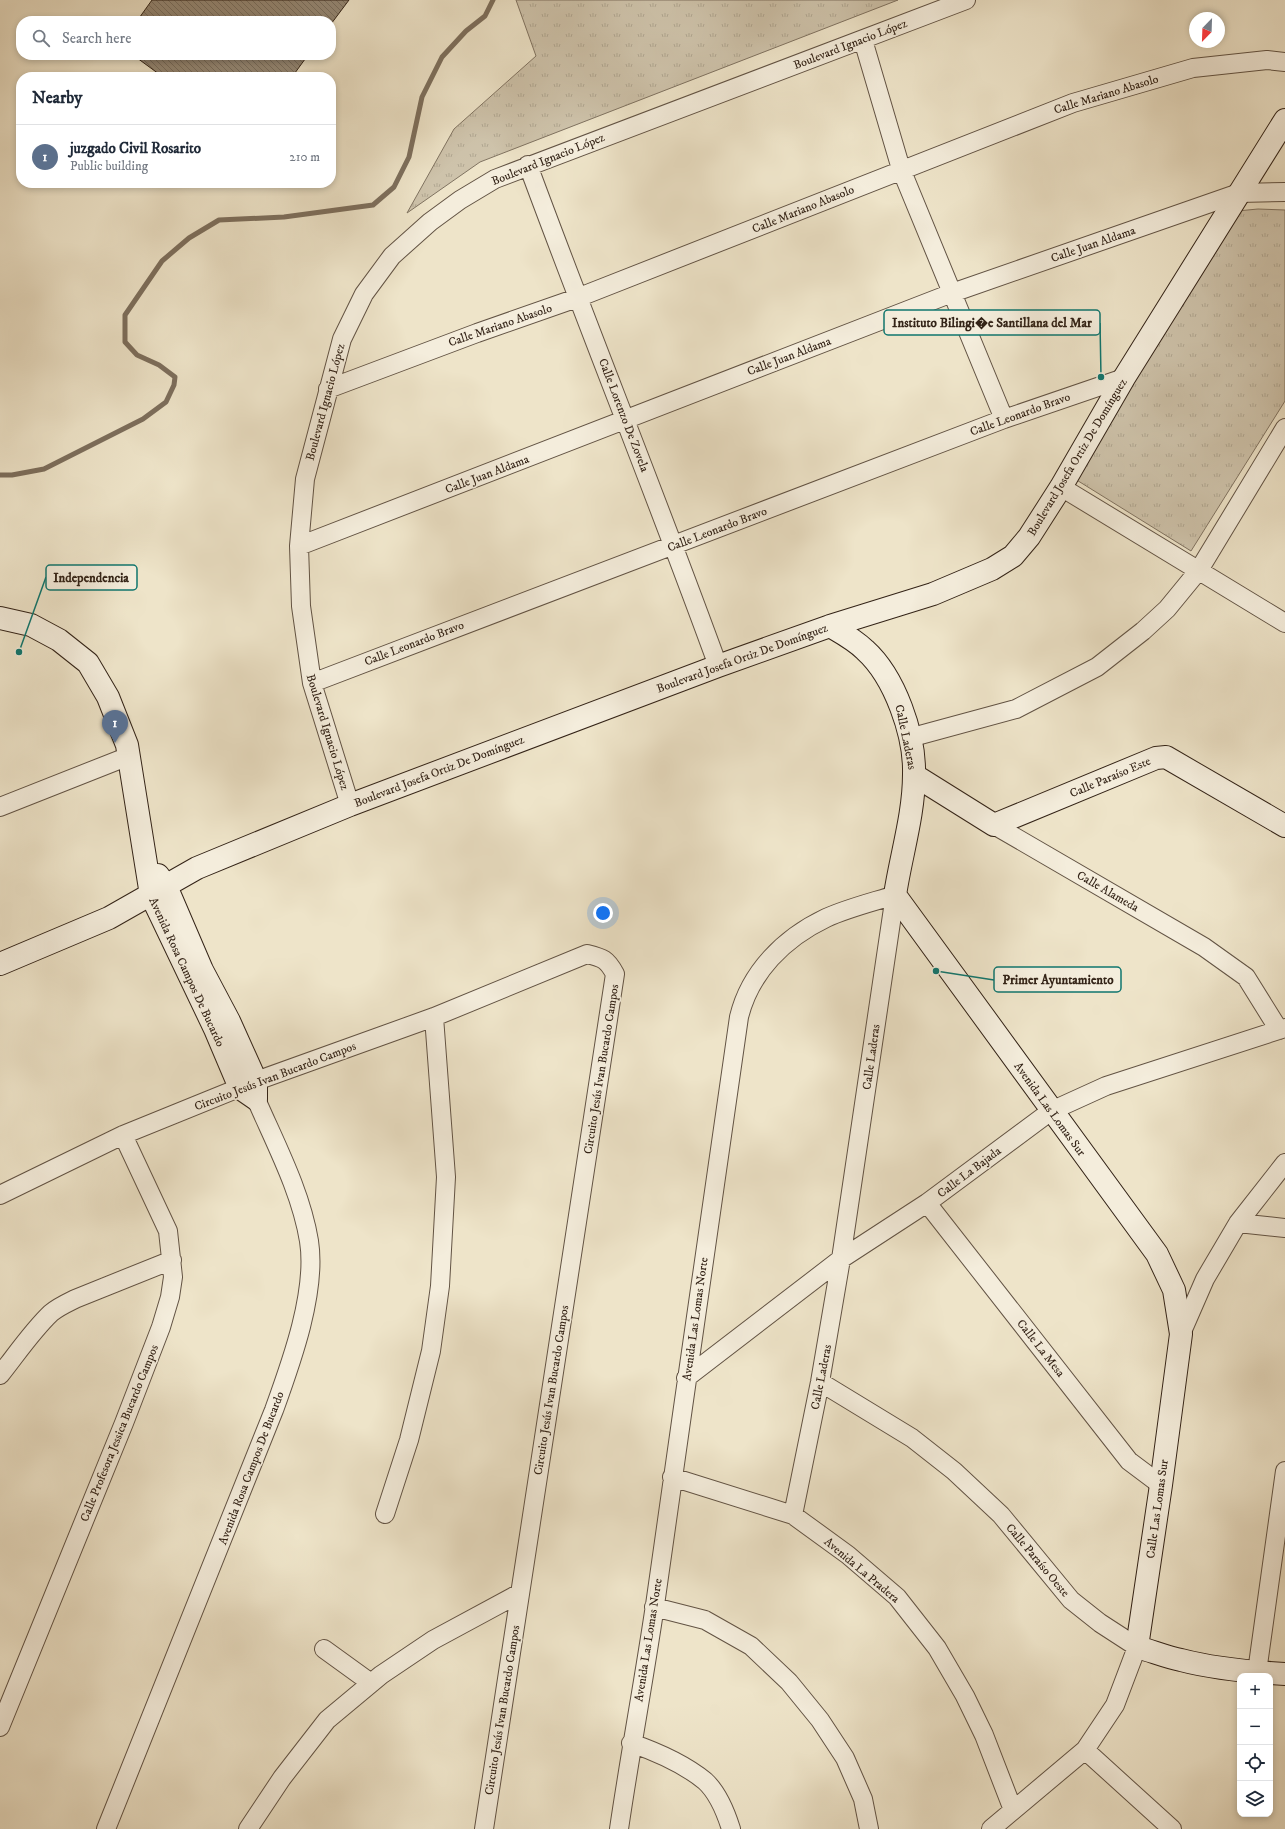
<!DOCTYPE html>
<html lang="en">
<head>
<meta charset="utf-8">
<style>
  :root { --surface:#fff; --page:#f2f2f3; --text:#1f2937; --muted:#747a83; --line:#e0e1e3; --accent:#0b8043 }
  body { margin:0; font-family:"IM FELL DW Pica",serif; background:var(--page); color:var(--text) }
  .controls { position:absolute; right:12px; bottom:12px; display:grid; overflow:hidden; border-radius:8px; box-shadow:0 2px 6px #0003 }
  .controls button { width:36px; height:36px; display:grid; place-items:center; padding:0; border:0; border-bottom:1px solid var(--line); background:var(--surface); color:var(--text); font:20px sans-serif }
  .compass { position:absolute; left:1189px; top:12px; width:36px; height:36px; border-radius:50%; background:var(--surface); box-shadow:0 2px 6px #0003; rotate:203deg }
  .you { position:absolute; left:603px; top:913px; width:14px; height:14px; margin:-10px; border:3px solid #fff; border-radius:50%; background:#1a73e8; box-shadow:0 0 0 6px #1a73e833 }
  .badge { display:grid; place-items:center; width:26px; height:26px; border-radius:50%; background:var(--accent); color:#fff; font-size:13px; font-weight:700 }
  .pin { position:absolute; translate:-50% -33px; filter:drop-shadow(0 1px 2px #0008) }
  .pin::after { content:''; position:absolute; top:21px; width:14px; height:12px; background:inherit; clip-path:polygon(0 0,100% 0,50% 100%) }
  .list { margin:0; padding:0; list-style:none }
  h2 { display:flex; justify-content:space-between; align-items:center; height:52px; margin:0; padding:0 16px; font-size:17px }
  h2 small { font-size:13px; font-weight:400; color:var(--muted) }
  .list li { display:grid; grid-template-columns:26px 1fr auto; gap:12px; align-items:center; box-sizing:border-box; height:64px; padding:0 16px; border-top:1px solid var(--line) }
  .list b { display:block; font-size:15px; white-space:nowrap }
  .list p { margin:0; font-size:13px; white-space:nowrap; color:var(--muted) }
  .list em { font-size:13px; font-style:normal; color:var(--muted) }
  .icon { flex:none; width:22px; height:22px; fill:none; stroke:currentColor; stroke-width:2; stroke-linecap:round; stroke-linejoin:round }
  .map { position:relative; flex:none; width:1285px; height:1829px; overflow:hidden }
  .search { position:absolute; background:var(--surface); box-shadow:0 2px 6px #0003; left:16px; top:16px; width:320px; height:44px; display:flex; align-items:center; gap:10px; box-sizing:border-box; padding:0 14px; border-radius:16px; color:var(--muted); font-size:15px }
  .panel { position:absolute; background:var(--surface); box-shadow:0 2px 6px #0003; left:16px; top:72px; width:320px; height:116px; border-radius:16px }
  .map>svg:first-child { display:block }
  .park { fill:url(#park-tufts); stroke:#807361 }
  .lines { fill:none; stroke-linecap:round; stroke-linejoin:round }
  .stream { stroke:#7d6f5d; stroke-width:5 }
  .building { fill:url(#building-back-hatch); stroke:#332317 }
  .street-casing { stroke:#625344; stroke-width:20 }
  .secondary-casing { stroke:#332317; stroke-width:24 }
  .street { stroke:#f4eddc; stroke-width:18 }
  .secondary { stroke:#f4eddc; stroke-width:22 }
  .labels { text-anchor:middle; stroke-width:3.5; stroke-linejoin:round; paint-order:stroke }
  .street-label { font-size:12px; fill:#332317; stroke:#f4eddc }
  .leader { fill:none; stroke:#0f766e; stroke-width:1.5 }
  .callout-dot { fill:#0f766e; stroke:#f4eddc; stroke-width:1.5 }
  .callout { fill:#f4eddc; stroke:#0f766e; stroke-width:1.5 }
  .callout-label { font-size:13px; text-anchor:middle; font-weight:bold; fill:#332317 }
</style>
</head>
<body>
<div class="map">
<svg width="1285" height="1829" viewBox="0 0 1285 1829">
  <defs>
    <pattern id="park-tufts" width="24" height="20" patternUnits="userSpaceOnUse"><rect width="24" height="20" fill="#cec3ab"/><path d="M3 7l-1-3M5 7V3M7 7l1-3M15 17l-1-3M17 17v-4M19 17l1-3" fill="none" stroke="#b1a792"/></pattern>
    <pattern id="building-back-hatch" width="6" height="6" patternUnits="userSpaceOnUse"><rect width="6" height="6" fill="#948774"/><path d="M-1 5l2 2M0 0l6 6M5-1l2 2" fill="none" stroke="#796e5e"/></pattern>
  </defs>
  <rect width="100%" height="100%" fill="#eee4c9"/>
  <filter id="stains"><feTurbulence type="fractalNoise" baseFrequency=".005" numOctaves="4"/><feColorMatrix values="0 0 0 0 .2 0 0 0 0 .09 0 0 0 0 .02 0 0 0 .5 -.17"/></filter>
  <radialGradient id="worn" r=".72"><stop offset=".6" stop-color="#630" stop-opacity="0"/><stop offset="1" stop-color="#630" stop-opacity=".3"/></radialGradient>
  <path class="park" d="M516,0h382l-418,162 -73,51 47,-84 82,-73z
    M1258,209l27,1v191l-94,150 -116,-72 162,-268z"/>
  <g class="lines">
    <path class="stream" d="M0,475h12l32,-6 99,-50 23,-17 8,-17 1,-8 -16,-12 -22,-10 -12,-13v-27l37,-54 27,-23 30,-18 65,-3 89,-12 21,-18 15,-30 13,-60 20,-40 24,-26 19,-15 8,-16"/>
  </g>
  <path class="building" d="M152,0h197l-18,24v-3h-194z
    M133,55h175l-16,22h-129z"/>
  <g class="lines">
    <g class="street-casing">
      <path id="street" d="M863,40l38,129 103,250
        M528,165c62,168 129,333 190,501
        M328,389l149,-56 100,-35 496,-195 120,-35 74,-8 18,2
        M1061,487l224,136
        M299,546l653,-253 287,-100 46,-1
        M312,683l692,-264 120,-41
        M909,738l107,-29 81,-42 46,-36 24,-22 32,-39 86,-142
        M350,805l-38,-122 -11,-77 -2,-60 6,-67 37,-140 22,-45 28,-38 38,-34 30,-22 35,-21 471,-179
        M0,807l129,-51
        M994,825l210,122 42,30 33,53
        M0,1195l123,-60 133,-54 178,-64 153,-63c16,4 20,5 28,20l-131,855
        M927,1203l202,258 32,24
        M1238,1223l47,5
        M1181,1334l24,-55 33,-56 47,-60
        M0,1375c16,-20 32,-44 51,-62 7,-6 16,-10 24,-14l97,-39
        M686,1378l155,-119 86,-56 124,-92 55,-25 179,-58
        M820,1382l92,56 42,33 47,44 70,85 29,23 37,24 -22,58 -30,45 -94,79
        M672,1477l121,38 55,40 49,42 40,51 28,48 19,39 29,75
        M385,1514l24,-74 22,-89 9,-65 6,-109 -12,-160
        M654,1607l51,13 46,26 38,36 31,38 25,38 18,41 6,30
        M324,1649l47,34
        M1257,1672l28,-201
        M0,1727l124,-304 37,-96 9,-30 3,-20 -5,-46 -45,-96
        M631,1743c26,9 52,20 74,38 12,11 21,32 26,48
        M1085,1750l87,79
        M106,1829l168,-419c17,-47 43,-118 35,-169 -8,-49 -33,-96 -53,-142
        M248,1829l34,-51 45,-58 54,-45 52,-35 87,-47
        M619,1829c11,-75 25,-149 36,-224 28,-196 55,-392 84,-588 11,-45 45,-79 87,-99 22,-10 47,-16 69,-23l-54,364 -21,123 -27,133"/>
    </g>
    <g class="secondary-casing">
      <path id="secondary" d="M0,618l31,7 28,15 29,23 20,34 19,48 24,150 64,134 25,59 16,11
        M830,626c12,7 25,14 35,24 30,27 50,85 49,124 0,41 -13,81 -19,121l262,359 17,36 7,44 -20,151 -24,162c15,4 29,10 44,13 34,9 70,12 104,14
        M914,775l80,50 162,-67 10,-1 119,69
        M158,875l8,11 36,84 27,51 27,60v18
        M0,964l109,-46 88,-50 153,-63 368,-139 112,-40 103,-32 59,-25 21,-13 16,-19 32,-50 63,-109 161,-258"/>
    </g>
    <use href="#street" class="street"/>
    <use href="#secondary" class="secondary"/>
  </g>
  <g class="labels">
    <g class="street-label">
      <text transform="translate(850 44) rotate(-21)" y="4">Boulevard Ignacio López</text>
      <text transform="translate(1106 94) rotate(-17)" y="4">Calle Mariano Abasolo</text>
      <text transform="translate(548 159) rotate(-22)" y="4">Boulevard Ignacio López</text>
      <text transform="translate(803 209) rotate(-22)" y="4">Calle Mariano Abasolo</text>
      <text transform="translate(1093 244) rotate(-19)" y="4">Calle Juan Aldama</text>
      <text transform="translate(500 325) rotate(-19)" y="4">Calle Mariano Abasolo</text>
      <text transform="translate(789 356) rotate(-21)" y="4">Calle Juan Aldama</text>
      <text transform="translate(325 402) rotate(-75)" y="4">Boulevard Ignacio López</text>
      <text transform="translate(1020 414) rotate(-20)" y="4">Calle Leonardo Bravo</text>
      <text transform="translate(624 415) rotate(69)" y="4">Calle Lorenzo De Zovela</text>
      <text transform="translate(1077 457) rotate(-59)" y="4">Boulevard Josefa Ortiz De Domínguez</text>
      <text transform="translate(487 474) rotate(-21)" y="4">Calle Juan Aldama</text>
      <text transform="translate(717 529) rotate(-21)" y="4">Calle Leonardo Bravo</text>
      <text transform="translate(414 643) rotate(-21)" y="4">Calle Leonardo Bravo</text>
      <text transform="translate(742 658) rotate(-20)" y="4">Boulevard Josefa Ortiz De Domínguez</text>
      <text transform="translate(328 732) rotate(73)" y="4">Boulevard Ignacio López</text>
      <text transform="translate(906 737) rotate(78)" y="4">Calle Laderas</text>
      <text transform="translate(439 771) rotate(-21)" y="4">Boulevard Josefa Ortiz De Domínguez</text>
      <text transform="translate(1110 777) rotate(-23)" y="4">Calle Paraíso Este</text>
      <text transform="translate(1108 891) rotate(30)" y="4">Calle Alameda</text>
      <text transform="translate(187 972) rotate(65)" y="4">Avenida Rosa Campos De Bucardo</text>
      <text transform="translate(871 1057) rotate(-82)" y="4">Calle Laderas</text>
      <text transform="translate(601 1069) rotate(-81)" y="4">Circuito Jesús Ivan Bucardo Campos</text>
      <text transform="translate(275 1076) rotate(-21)" y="4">Circuito Jesús Ivan Bucardo Campos</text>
      <text transform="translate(1050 1109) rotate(54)" y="4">Avenida Las Lomas Sur</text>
      <text transform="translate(969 1172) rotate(-37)" y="4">Calle La Bajada</text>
      <text transform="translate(695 1319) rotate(-82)" y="4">Avenida Las Lomas Norte</text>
      <text transform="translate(1041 1348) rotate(52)" y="4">Calle La Mesa</text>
      <text transform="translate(821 1377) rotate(-79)" y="4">Calle Laderas</text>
      <text transform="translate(551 1390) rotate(-81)" y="4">Circuito Jesús Ivan Bucardo Campos</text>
      <text transform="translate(119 1433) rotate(-68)" y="4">Calle Profesora Jessica Bucardo Campos</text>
      <text transform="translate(251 1468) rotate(-69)" y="4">Avenida Rosa Campos De Bucardo</text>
      <text transform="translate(1157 1509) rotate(-82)" y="4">Calle Las Lomas Sur</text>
      <text transform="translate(1038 1560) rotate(50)" y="4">Calle Paraíso Oeste</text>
      <text transform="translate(862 1570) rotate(40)" y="4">Avenida La Pradera</text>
      <text transform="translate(648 1640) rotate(-81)" y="4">Avenida Las Lomas Norte</text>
      <text transform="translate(502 1710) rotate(-81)" y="4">Circuito Jesús Ivan Bucardo Campos</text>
    </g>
  </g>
  <path class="leader" d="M1101 377L1100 323M19 652L46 577M936 971L994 980"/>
  <g class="callout-dot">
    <circle cx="1101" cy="377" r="4"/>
    <circle cx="19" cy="652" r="4"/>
    <circle cx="936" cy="971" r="4"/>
  </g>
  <g class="callout">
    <rect x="884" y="310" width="216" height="25" rx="4"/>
    <rect x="46" y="565" width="91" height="25" rx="4"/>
    <rect x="994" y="967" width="127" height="25" rx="4"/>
  </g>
  <g class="callout-label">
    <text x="992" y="327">Instituto Bilingi�e Santillana del Mar</text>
    <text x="91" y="582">Independencia</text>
    <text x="1058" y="984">Primer Ayuntamiento</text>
  </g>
  <rect width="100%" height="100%" filter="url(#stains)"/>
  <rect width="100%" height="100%" fill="url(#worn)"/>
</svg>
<div class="controls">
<button>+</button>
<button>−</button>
<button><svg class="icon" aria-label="locate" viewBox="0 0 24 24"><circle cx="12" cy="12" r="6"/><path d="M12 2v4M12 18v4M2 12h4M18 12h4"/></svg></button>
<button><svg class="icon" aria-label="layers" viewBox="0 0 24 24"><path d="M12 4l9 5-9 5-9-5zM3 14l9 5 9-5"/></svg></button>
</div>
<svg class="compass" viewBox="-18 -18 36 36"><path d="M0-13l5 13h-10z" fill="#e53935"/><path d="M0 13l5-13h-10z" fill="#747a83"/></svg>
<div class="you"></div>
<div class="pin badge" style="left:115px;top:743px;background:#5c6f8a">1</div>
<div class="search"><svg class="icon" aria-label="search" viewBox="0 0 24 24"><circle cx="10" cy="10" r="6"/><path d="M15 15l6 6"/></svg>Search here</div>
<section class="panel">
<h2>Nearby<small></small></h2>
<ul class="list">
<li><span class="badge" style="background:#5c6f8a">1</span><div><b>juzgado Civil Rosarito</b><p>Public building</p></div><em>210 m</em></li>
</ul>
</section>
</div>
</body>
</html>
